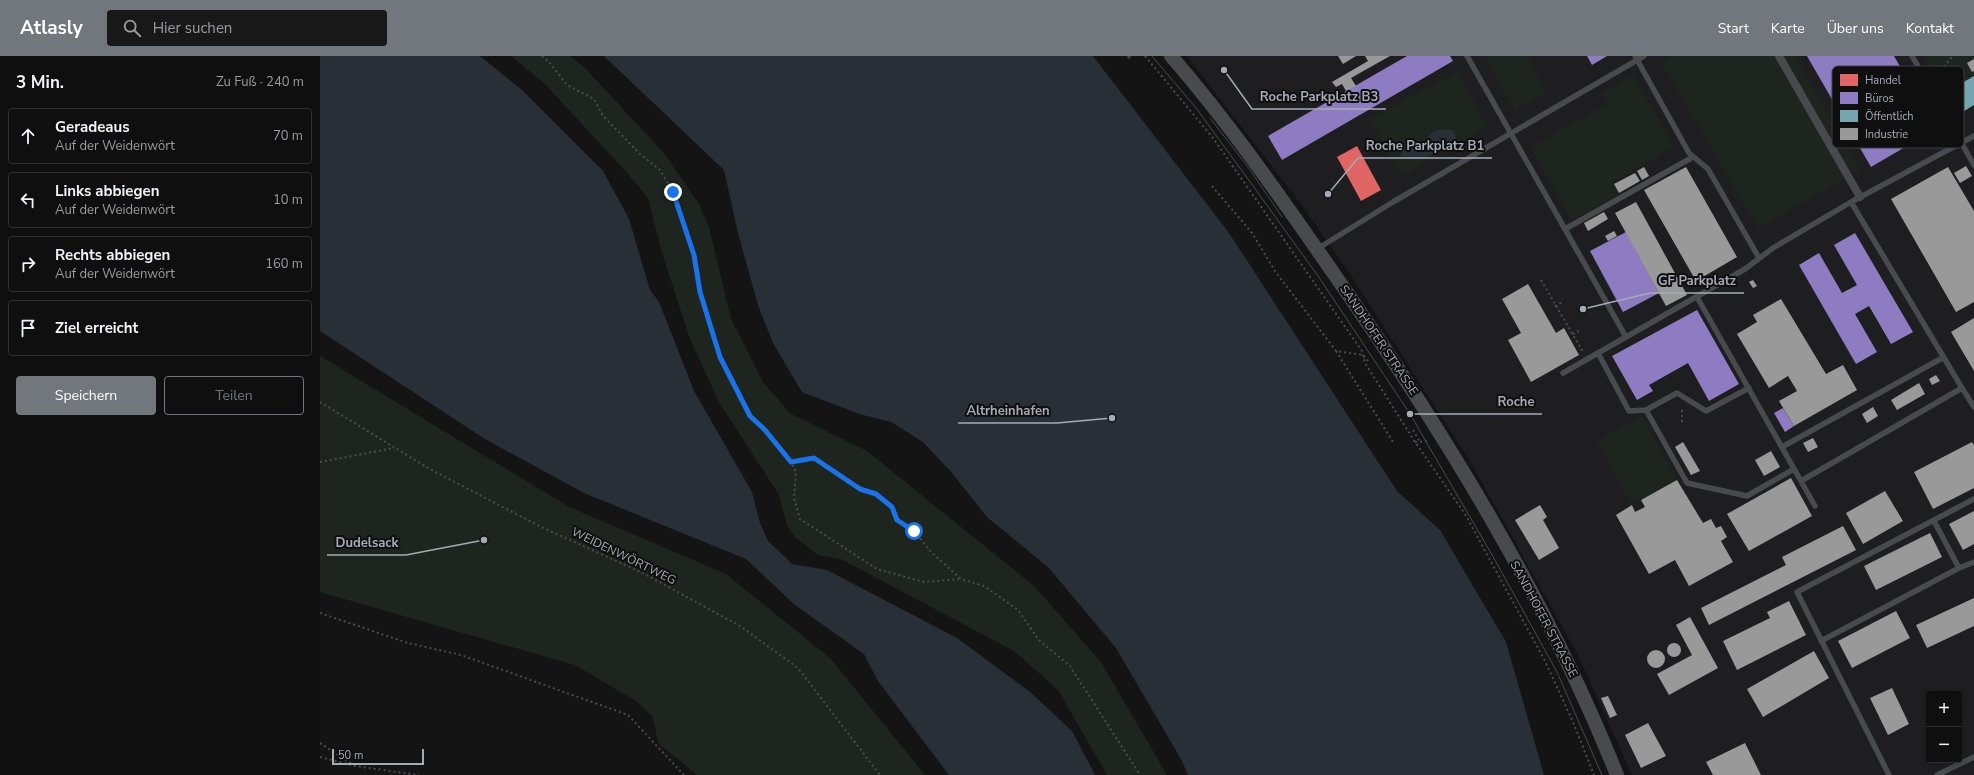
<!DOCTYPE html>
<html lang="de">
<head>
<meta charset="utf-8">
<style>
  :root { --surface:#0f0f10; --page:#181819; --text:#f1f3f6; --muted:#9b9c9f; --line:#2f2f30; --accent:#72767d }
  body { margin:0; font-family:"Nunito Sans",sans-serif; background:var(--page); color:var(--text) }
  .controls { position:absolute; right:12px; bottom:12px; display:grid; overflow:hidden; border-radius:4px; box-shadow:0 2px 6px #0003 }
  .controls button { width:36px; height:36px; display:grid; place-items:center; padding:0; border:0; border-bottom:1px solid var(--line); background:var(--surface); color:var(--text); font:20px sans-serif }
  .scale { position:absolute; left:12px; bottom:10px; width:92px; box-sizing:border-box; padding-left:4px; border:2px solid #a5aab5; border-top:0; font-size:11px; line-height:14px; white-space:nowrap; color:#a5aab5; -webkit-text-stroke:3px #0f0f10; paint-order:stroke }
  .stop { position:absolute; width:12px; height:12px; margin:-9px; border:3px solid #1a73e8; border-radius:50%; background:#fff }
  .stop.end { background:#1a73e8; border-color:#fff; box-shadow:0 1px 4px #0008 }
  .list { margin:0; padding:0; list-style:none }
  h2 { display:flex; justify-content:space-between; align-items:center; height:52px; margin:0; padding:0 16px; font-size:17px }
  h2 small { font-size:13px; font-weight:400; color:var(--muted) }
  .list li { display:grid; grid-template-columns:26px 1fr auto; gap:12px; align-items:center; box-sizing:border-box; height:56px; margin:0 8px 8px; padding:0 8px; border:1px solid var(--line); border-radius:4px }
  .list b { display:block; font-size:15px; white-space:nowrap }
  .list p { margin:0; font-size:13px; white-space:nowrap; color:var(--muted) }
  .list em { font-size:13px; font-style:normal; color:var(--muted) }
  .actions { display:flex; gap:8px; padding:12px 16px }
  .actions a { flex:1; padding:9px 0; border:1px solid var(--accent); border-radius:4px; text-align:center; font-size:14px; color:var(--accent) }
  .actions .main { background:var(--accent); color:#fff }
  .icon { flex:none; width:22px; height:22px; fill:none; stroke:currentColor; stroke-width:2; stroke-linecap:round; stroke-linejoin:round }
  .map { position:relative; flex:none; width:1654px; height:719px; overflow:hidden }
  header { display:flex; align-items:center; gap:24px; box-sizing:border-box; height:56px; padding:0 20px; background:var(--accent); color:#fff }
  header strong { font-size:19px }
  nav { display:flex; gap:22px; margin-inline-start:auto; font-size:14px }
  .search { width:280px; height:36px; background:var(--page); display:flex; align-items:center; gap:10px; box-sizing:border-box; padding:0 14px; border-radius:4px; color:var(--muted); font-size:15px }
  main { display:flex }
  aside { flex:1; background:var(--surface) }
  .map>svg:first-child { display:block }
  .built { fill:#1e1e20; fill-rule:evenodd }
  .green { fill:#1e251f }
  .water { fill:#282f36 }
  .shops { fill:#e06666 }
  .offices { fill:#8e7cc3; fill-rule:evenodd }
  .public { fill:#76a5af }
  .industry { fill:#999 }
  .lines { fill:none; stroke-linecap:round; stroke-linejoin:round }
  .path { stroke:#4a4b4f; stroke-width:2; stroke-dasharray:2 3; stroke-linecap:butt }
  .service { stroke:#494a4d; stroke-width:5.5 }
  .pedestrian { stroke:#494a4d; stroke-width:8 }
  .tertiary { stroke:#494a4d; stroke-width:14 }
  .tram { stroke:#494a4d; stroke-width:1 }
  .rail { stroke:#494a4d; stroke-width:3; stroke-dasharray:5 4; stroke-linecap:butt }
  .route { stroke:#1a73e8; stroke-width:5 }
  .labels { text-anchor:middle; stroke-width:4; stroke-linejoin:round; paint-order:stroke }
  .street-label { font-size:12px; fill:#a5aab5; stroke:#0f0f10 }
  .key { fill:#0f0f10; stroke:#3c3e42; stroke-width:1 }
  .key-label { font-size:11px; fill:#a5aab5 }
  .leader { fill:none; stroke:#a5aab5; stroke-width:1.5 }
  .callout-dot { fill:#a5aab5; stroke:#0f0f10; stroke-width:1.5 }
  .callout-label { font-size:13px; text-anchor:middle; font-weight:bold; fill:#a5aab5; stroke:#0f0f10; stroke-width:4; stroke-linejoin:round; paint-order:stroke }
</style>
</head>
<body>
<header>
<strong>Atlasly</strong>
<div class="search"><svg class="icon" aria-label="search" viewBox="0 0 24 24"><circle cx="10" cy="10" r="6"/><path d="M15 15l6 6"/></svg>Hier suchen</div>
<nav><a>Start</a><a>Karte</a><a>Über uns</a><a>Kontakt</a></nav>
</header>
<main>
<aside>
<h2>3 Min.<small>Zu Fuß · 240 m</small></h2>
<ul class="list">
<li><svg class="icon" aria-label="ahead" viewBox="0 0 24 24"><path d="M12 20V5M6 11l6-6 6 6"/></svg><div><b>Geradeaus</b><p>Auf der Weidenwört</p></div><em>70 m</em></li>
<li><svg class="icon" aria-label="left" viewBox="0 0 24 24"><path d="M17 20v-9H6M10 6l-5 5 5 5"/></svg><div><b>Links abbiegen</b><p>Auf der Weidenwört</p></div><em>10 m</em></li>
<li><svg class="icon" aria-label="right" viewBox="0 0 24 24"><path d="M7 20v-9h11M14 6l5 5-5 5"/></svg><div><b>Rechts abbiegen</b><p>Auf der Weidenwört</p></div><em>160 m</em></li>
<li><svg class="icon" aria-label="arrive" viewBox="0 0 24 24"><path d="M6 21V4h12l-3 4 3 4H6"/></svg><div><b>Ziel erreicht</b></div></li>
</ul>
<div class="actions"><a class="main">Speichern</a><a>Teilen</a></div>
</aside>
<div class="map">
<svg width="1654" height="719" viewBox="0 0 1654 719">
  <rect width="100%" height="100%" fill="#141415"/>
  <path class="built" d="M867,0h787v719h-342l-54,-120 -107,-192 -119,-186 -48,-69zM1609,638h30v66h-30z"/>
  <path class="green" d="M191,0h59l15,12 79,85 35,51 10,23 22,92 32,63 28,32 76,37 167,135 67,76 66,113h-60l-49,-85 -44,-39 -173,-92 -23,-4 -23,-18 -8,-12 -8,-30 -60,-93 -29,-63 -28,-86 -14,-55 -20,-24 -84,-91z
    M1164,0h43l20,36 -32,18z
    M1352,0h123l65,114 -102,58 -97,-166z
    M1603,0h51v20l-30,17z
    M1137,16l31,55 -86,48 -32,-56z
    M1313,19l41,72 -61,35 6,12 -47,26 -41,-73 77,-44 -6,-10z
    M0,300l249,151 157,67 104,84 95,117h-228l-39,-32 -5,-26 -17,-16 -61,-36 -255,-73z
    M1322,360l35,64 -45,25 -35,-64z"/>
  <path class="water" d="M0,0h160l42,34 81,81 26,48 21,71 9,12 35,89 58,101 8,31 8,18 24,23 35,6 130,68 72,53 43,40 23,44h-146l-71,-94 -14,-27 -69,-49 -49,-46 -162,-66 -99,-54 -165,-108z
    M284,0h489l136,177 168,258 43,39 66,112 38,133h-356l-6,-14 -66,-113 -67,-80 -62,-51 -35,-44 -29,-31 -32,-20 -32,-8 -57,-22 -29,-49 -15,-38 -20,-72 -14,-63z
    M1122,73l11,1 4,10 -35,20 -21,-4 1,-11 23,-4 6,-8z"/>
  <path class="shops" d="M1037,90l24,44 -20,11 -24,-44z"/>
  <path class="offices" d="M1087,0h43l3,5 -171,99 -14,-24z
    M1267,0h20l-15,9z
    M1487,0h87l42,73 -65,38zM1563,29l19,32 -10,6 -19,-33z
    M1306,176l33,61 -36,19 -33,-61z
    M1535,177l58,99 -22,12 -22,-38 -14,8 22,38 -21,12 -57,-99 20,-12 23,40 15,-8 -23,-40z
    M1377,254l42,74 -30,17 -21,-38 -39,22 4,6 -16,9 -25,-44z
    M1463,352l11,18 -9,6 -11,-19z"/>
  <path class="public" d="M1654,20v29l-13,8 -13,-22z"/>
  <path class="industry" d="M1018,0h18l-13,8z
    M1045,0h25l-39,22 5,8 -10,5 -4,-7 -6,3 -4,-5 36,-21z
    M1654,3v12l-2,1 -5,-9z
    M1646,110l6,10 -12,7 -6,-10z
    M1324,111l5,9 -7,4 -5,-9z
    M1366,111l51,90 -41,24 -52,-91z
    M1628,111l26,44v91l-18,10 -65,-113z
    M1315,117l5,8 -21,12 -5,-9z
    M1316,146l51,93 -21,11 -51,-93z
    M1284,156l4,7 -20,12 -4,-8z
    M1294,175l3,5 -9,5 -3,-5z
    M1433,224l4,6 -4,2 -4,-6z
    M1208,228l28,49 8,-5 15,27 -48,27 -23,-42 13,-7 -19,-34z
    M1461,243l45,75 17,-9 14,25 -63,36 -15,-25 18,-10 -9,-15 -19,12 -32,-54 20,-12 -4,-7z
    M1654,262v53l-23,-39z
    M1616,319l4,6 -8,4 -3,-6z
    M1599,327l6,11 -28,16 -6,-10z
    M1553,351l5,9 -11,7 -5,-9z
    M1493,382l5,9 -10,5 -5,-9z
    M1363,386l17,29 -9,4 -16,-28z
    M1652,386l2,3v43l-41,21 -19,-37z
    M1451,395l9,16 -16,9 -9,-16z
    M1471,422l21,38 -63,35 -22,-37z
    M1357,424l26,43 8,-4 5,9 5,-2 6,11 -6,4 12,21 -44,24 -14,-26 -26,14 -33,-59 16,-10 3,7 10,-5 -4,-7z
    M1565,435l18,30 -40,23 -17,-31z
    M1220,449l7,12 -4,3 16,28 -20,12 -24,-40z
    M1654,455v33l-11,6 -14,-26z
    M1523,470l13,24 -147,75 -8,-17 85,-43 -4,-8z
    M1610,477l12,24 -66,33 -12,-24z
    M1654,542v28l-47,22 -11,-23z
    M1469,545l17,34 -69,35 -14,-29 47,-23 -3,-6z
    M1576,555l14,27 -58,30 -14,-27z
    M1370,561l28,51 -49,27 -12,-21 35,-19 -16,-30z
    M1347 594a7 7 0 1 1 14 0a7 7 0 1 1-14 0Z
    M1327 603a9 9 0 1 1 18 0a9 9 0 1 1-18 0Z
    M1494,595l15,27 -66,39 -16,-28z
    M1572,632l17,36 -21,11 -18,-37z
    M1288,640l9,19 -7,3 -9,-20z
    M1328,667l18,33 -25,12 -16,-33z
    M1425,687l16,32h-48l-7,-13z"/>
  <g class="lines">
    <path class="path" d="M222,0l7,6 18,23 27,14 9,17 37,38 20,16 13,22 20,63 7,37 20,65 30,59 15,14 26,32 5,10 -2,26 6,21 77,50 47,13 37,-3
      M825,0l68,82 149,213 3,12 50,79 50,72 80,147 28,61 21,53
      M1614,22l17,-20 4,-2
      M892,130l40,47 23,38 61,80 27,4 6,7
      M1221,224l42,72
      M1235,250l7,-4
      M1253,278l6,-3
      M1016,295l57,91
      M0,346l108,66 113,59 100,45 99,54 58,42 82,107
      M1362,366v-14
      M1093,374l7,12
      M1095,386l15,-1
      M0,406l74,-14
      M471,406l23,-4 46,31 16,5 16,13 5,13 17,11 17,21 30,27 23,7 34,24 21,30 31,26 70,109
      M0,557l88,30 53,12 167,60 56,60
      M0,687l32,21
      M0,701l35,9 64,9"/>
    <path class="service" d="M1147,0l159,281
      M1315,0l54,97 19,16 51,89
      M1592,0l62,109
      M1531,146l111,186
      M1245,173l128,-72
      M997,193l76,-47 251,-146
      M1377,241l118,209
      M1278,297l31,58 17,-1 31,-17 29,18 43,-23
      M1243,317l182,-104 28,-21 78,-46 123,-66
      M1326,354l41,73 60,13 47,-27
      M1462,391l162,-90
      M1481,425l161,-93 12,19
      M1639,512l15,-6
      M1501,585l138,-73 -25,-47
      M1569,719l-92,-183 177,-93
      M1617,719l37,-18"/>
    <path class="pedestrian" d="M1459,0l81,141"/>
    <path class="tertiary" d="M851,0c59,68 110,142 161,215 110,158 213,324 285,504"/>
    <path class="tram" d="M832,0l44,52 52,71 70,97 92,138 81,139 66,119 45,103
      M890,62l38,49 34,50"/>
    <path class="rail" d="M808,0l2,2"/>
  </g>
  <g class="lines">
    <path class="route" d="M353,136l21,63 6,37 20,65 30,59 15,14 26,32 23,-4 46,31 16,5 16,13 5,13 17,11"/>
  </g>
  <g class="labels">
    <g class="street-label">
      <text transform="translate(1059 284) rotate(56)" y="4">SANDHOFER STRASSE</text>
      <text transform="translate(304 500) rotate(26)" y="4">WEIDENWÖRTWEG</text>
      <text transform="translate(1224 563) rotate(62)" y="4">SANDHOFER STRASSE</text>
    </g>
  </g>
  <rect x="1512" y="10" width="132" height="82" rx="6" class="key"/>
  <rect x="1520" y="18" width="18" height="12" fill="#e06666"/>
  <rect x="1520" y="36" width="18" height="12" fill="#8e7cc3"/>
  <rect x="1520" y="54" width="18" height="12" fill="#76a5af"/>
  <rect x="1520" y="72" width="18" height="12" fill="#999"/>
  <g class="key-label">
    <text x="1545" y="28">Handel</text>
    <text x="1545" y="46">Büros</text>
    <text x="1545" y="64">Öffentlich</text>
    <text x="1545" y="82">Industrie</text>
  </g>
  <path class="leader" d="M904 14L932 53H1066M1008 138L1038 102H1172M1263 253L1330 237H1424M1090 358L1169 358H1222M792 362L737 367H638M164 484L86 499H7"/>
  <g class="callout-dot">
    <circle cx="904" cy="14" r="4"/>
    <circle cx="1008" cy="138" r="4"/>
    <circle cx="1263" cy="253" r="4"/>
    <circle cx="1090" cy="358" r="4"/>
    <circle cx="792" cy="362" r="4"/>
    <circle cx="164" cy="484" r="4"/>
  </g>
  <g class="callout-label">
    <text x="999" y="45">Roche Parkplatz B3</text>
    <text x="1105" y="94">Roche Parkplatz B1</text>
    <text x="1377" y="229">GF Parkplatz</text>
    <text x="1196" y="350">Roche</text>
    <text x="688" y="359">Altrheinhafen</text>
    <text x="47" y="491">Dudelsack</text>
  </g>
</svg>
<div class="controls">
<button>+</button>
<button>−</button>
</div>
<div class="scale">50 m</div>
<div class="stop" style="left:594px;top:475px"></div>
<div class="stop end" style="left:353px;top:136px"></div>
</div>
</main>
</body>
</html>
